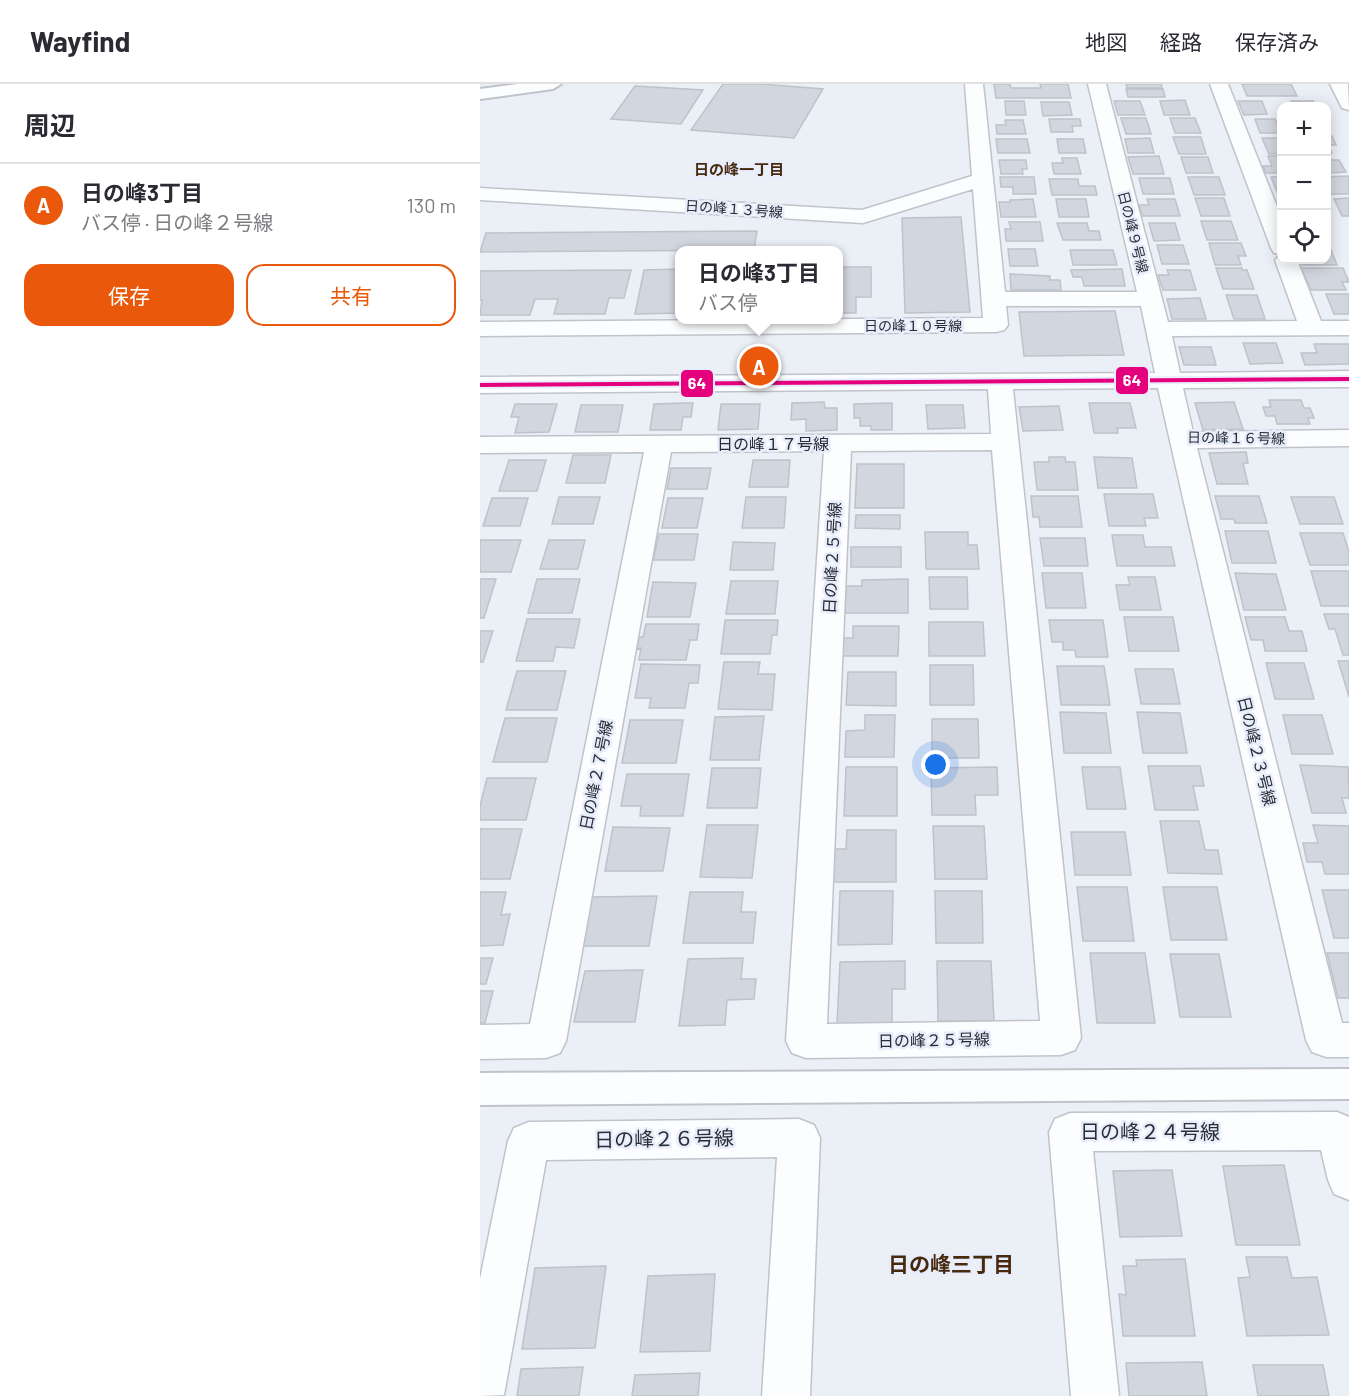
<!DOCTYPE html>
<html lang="ja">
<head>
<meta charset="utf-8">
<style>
  :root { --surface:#fff; --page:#f2f2f3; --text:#2b2b33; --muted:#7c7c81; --line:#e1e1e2; --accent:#ea580c }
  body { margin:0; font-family:Barlow,"Noto Sans JP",sans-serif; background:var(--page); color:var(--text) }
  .controls { position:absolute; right:18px; top:18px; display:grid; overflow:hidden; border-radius:12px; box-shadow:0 3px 15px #0003 }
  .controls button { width:54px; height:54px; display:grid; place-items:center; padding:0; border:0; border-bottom:2px solid var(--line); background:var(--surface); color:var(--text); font:30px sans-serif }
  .you { position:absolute; left:456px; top:681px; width:21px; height:21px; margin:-15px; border:4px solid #fff; border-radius:50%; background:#1a73e8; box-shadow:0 0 0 9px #1a73e833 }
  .badge { display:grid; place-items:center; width:39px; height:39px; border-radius:50%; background:var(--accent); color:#fff; font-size:20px; font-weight:700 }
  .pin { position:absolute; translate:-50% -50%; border:3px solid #fff; box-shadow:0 2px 6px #0006 }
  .popup { position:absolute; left:195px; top:162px; width:168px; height:78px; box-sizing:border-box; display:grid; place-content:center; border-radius:12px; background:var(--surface); filter:drop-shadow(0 2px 4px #0005); font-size:20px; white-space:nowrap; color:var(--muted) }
  .popup b { font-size:22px; color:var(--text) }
  .popup::after { content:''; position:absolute; left:50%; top:100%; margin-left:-12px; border:12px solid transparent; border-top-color:var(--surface) }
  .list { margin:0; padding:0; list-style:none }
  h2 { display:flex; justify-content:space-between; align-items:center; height:78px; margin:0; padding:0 24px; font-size:26px }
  h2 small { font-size:20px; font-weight:400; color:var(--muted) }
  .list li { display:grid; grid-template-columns:39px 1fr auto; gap:18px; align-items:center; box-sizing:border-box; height:84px; padding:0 24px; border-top:2px solid var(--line) }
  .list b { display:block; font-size:22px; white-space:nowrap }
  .list p { margin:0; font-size:20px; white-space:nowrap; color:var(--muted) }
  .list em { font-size:20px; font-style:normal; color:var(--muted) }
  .actions { display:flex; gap:12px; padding:18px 24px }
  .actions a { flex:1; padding:14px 0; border:2px solid var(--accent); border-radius:18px; text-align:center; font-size:21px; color:var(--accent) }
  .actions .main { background:var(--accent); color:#fff }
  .icon { flex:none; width:33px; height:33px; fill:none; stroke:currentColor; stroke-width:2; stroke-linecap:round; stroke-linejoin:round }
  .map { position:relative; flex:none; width:869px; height:1312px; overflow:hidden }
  header { display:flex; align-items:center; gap:36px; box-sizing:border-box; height:84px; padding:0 30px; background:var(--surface); border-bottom:2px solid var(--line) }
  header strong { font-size:28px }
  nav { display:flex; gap:33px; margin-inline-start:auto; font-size:21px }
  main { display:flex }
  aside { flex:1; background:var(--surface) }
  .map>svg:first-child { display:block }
  .building { fill:#d2d6de; stroke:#bfc2c9; stroke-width:1.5 }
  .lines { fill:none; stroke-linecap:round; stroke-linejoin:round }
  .pedestrian-casing { stroke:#c0c3ca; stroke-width:4 }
  .minor-casing { stroke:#c0c3ca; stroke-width:3 }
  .pedestrian { fill:#fcfdfe; fill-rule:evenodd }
  .minor { fill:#fcfdfe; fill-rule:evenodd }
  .bus-1-casing { stroke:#e7edfb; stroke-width:4 }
  .bus-1 { fill:#e5007d; fill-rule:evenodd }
  .labels { text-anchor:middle; stroke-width:5; stroke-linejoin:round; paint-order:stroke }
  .far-street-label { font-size:14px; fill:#292c35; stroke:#e7edfb }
  .far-neighbourhood-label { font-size:15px; font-weight:bold; fill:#47290e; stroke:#e7edfb }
  .street-label { font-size:16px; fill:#292c35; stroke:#e7edfb }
  .near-street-label { font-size:20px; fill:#292c35; stroke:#e7edfb }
  .near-neighbourhood-label { font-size:21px; font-weight:bold; fill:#47290e; stroke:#e7edfb }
  .line-badge { stroke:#e7edfb; stroke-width:2 }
  .badge-label { font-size:16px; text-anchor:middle; font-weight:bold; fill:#fff }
</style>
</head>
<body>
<header>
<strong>Wayfind</strong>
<nav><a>地図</a><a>経路</a><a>保存済み</a></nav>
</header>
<main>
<aside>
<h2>周辺<small></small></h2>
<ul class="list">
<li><span class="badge">A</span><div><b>日の峰3丁目</b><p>バス停 · 日の峰２号線</p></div><em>130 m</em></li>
</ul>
<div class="actions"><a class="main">保存</a><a>共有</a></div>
</aside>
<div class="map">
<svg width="869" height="1312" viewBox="0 0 869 1312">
  <rect width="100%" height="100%" fill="#ebeff6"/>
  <path class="building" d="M243,0h38l62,5 -29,49 -103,-8z
    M514,0h16l1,4h30l-1,-4h28l3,14h-75z
    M646,0h35l1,4h-35z
    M762,0h49l6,12h-50z
    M155,2l68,4 -22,34 -70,-5z
    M646,5h37l2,8h-37z
    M705,16l5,15h-26l-4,-14z
    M525,17h19l2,14h-20z
    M634,17h26l5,14h-27z
    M758,17h24l5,13 -23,1z
    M811,17h22l3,5h-22z
    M561,18h28l3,13 -29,1z
    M641,34h25l5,16h-25z
    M690,34h25l6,15h-26z
    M569,35h31l1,7h-9l1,6h-22z
    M775,35h20l6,14h-21z
    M525,36h18l3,14h-29l-1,-9h10z
    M852,52l4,9h-8l4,8 -6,1v-17z
    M693,53h28l5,17h-27z
    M670,54l4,15h-26l-3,-14z
    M782,54h20v15l-13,1z
    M516,55h31l3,14h-32z
    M577,55h26l3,14h-27z
    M679,72l5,18h-31l-5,-17z
    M788,72h14v17h-16l-3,-7h9z
    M701,73h27l5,16h-27z
    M582,74h15l4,16h-27l-2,-11h11z
    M519,76h27l1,9h-5l1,5h-22z
    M846,76h13l7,12 -20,1z
    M869,92v18h-18l-5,-9v-8z
    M520,93h34l2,17h-23v-7h-12z
    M708,93h31l6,18h-31z
    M791,93h11v17h-4z
    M659,94h31l4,16h-31z
    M569,95h29l1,7h16l2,9h-45z
    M715,114h29l6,18h-29z
    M869,114v18h-7l-8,-17z
    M553,115l3,18h-35l-2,-15h11v-2z
    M576,115h30l3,18h-30z
    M667,115h28l5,17h-38l-3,-11h10z
    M481,133l9,95 -65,1 -3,-95z
    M721,137h30l7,19h-31z
    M529,138h31l3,19h-37l-1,-12h6z
    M577,139h30l2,8h10l2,9h-38z
    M669,139h26l5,17 -26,1z
    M277,147l-3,19 -274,2 6,-19z
    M729,159h32l5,13h-8l3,9h-26z
    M677,161h26l6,19h-27z
    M846,161h3l8,20h-35l-3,-5h27z
    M528,165h27l3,17h-28z
    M590,166h43l4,15h-44z
    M358,183h33v30h-15v16h-18z
    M736,184h26v2h5l7,19h-31z
    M821,184h42l6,14h-7l4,8h-35z
    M200,185v44l-45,1 9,-44z
    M642,185l3,17h-41l-2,-9h-9l-2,-7z
    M151,186l-7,28h-15l-4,16h-51l4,-15h-23l-5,16h-50l2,-15h-2v-29z
    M687,186h23l6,20h-33l-5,-15h11z
    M530,190l40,2v4h10l1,10h-50z
    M846,210h23v20h-15z
    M746,211h31l8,24h-31z
    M720,214l6,21h-34l-5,-20z
    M635,227l9,44 -100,1 -5,-44z
    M763,259h33l7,20 -33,1z
    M834,260h35v20l-44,1 -4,-12h16z
    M699,263h32l5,18h-32z
    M789,316h32l3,8h6l4,10h-6l2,6h-33l-2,-8h-9l-3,-9h8z
    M344,318l1,6h12v22l-31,1v-12l-15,1 1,-17z
    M754,318l9,27 -40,1 -8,-27z
    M205,319h8l-2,14h-8l-2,13h-31l4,-26z
    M412,319v27h-21v-4h-11v-8h-6v-14z
    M609,319h41l6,25h-19l1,5h-24z
    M35,320h42l-8,28 -34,1 4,-16h-8z
    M241,320h39l-2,25 -40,1z
    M101,321h42l-5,27h-43z
    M446,321h37l2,23 -37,1z
    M579,322l4,24 -40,1 -4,-24z
    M766,368l2,11h-5l5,21h-31l-8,-31z
    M93,371h38l-6,28h-39z
    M569,373h16l1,5h9l3,28h-41l-3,-28h15z
    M614,373l38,1 5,30h-39z
    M29,376h37l-9,31h-38z
    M273,376h37l-2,27h-39z
    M377,380h47v44h-49z
    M191,384h40l-4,21h-40z
    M624,410h49l5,24h-14l2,8h-37z
    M551,412h47l4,31h-42l-1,-10h-6z
    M735,412h44l8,27h-32l-1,-4h-13z
    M79,413h41l-7,27h-41z
    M266,413h40l-2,31h-42z
    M811,413h43l9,27h-43z
    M12,414h36l-8,28h-37z
    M188,414h35l-6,30h-35z
    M376,431h44v14l-45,-1z
    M745,447h43l8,32h-44z
    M445,448h43v13h9l2,24h-53z
    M820,449h43l6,19v13h-39z
    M179,450h39l-4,26h-41z
    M632,451h31l2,12h26l4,19h-58z
    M560,454h45l3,28h-44z
    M0,456h41l-10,32h-31z
    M69,456h36l-7,29h-38z
    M253,458l42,1 -2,27h-43z
    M371,463h50v20h-50z
    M831,487h38v35h-28z
    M562,489h40l4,35h-40z
    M755,489l41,1 10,36h-42z
    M449,493h38l1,32h-38z
    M648,493h27l6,33h-41l-4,-25h14z
    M0,495h16l-12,39h-4z
    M57,495h43l-8,34h-44z
    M428,495v34h-63l1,-27h16v-6z
    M251,497h47l-3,33h-49z
    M173,498l43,1 -6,34h-43z
    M844,530h25v41h-6l-8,-26h-6z
    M644,533h49l6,34h-50z
    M765,533h40l4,14h13l5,20h-42l-2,-11h-12z
    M47,535h53l-6,29 -18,-1 -3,14h-37z
    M245,536h53l-1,15h-5l-2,19h-49z
    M569,536h54l5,37h-32l-1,-7h-12v-8h-11z
    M449,538h54l2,34h-56z
    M166,540h53l-2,16h-7l-4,20h-47l2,-12 -4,1 2,-12h4z
    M373,542h46l-1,30h-55v-18h10z
    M0,547h13l-10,31h-3z
    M858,577h11v36l-5,-17z
    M244,578h36l-2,12h17l-3,36 -54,-1z
    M786,579h38l10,36h-39z
    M161,580l59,1 -2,18h-9l-4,25h-36l2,-10h-16z
    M450,581h43l1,40h-44z
    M577,582h47l6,39h-49z
    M655,585h38l7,35h-39z
    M37,587h49l-9,39h-51z
    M368,588h48v34l-50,-1z
    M580,628l46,1 5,40h-47z
    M657,628l43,1 7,40h-44z
    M385,631h30l-1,42h-49l1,-26 19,-1z
    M803,631h39l11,39h-41z
    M284,632l-5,44h-49l5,-43z
    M25,634h52l-10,44h-54z
    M452,635h46l1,39h-47z
    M150,636h53l-7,43h-54z
    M820,681l48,2 1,31h-7l4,15h-34z
    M668,682h52l4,20h-11l5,24h-43z
    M366,683h51v49h-53z
    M517,683l1,28h-23l1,20h-44l-1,-47z
    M602,683h38l6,42h-39z
    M232,684h49l-4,40h-50z
    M147,690h62l-6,42h-43l1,-10h-20z
    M7,694h49l-10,42h-46v-14z
    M680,737h39l6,29h13l4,24 -54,-1z
    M227,741h51l-6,53 -52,-1z
    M833,741l36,1v48h-24l-3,-12h-15l-4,-19h15z
    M453,742h51l3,53h-52z
    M133,743l57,1 -7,43h-58z
    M0,745h42l-12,50h-30z
    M367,746h49v52h-66l2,-33h14z
    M591,748h54l6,43h-56z
    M597,803h50l7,54h-51z
    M683,803h54l10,53h-56z
    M842,806h27v48h-15z
    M360,807h53l-1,53 -54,1z
    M455,807h47l1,52h-47z
    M0,808h26l-5,23 9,-1 -7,31 -23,1z
    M210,808h53l-2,20h15l-3,31h-70z
    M177,812l-8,50h-67l10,-49z
    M610,869h55l10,70h-58z
    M847,869h22v45h-11z
    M690,870h49l12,63h-51z
    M0,874h13l-7,26h-6z
    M263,874l-2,21h15l-2,20 -27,1 -2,25 -46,1 9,-67z
    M425,877v28h-13v35l-55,1 3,-63z
    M457,877h54l3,60h-56z
    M163,886l-8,52h-61l11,-51z
    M0,907h13l-8,32h-5z
    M804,1081l16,80h-64l-13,-79z
    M692,1086l10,66 -62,1 -7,-66z
    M766,1173h41l5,21 25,-1 12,58 -82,1 -9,-58 12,-1z
    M705,1175l10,77h-72l-4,-42 7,1 -3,-29h14l-1,-6z
    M126,1182l-11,82 -73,1 13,-81z
    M235,1190l-5,77 -70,1 8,-76z
    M722,1278l5,34h-78l-3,-33z
    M773,1281h70l6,31h-71z
    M103,1283l-4,29h-62l4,-27z
    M220,1289l-2,23h-66l3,-21z"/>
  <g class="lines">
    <g class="pedestrian-casing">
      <path id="pedestrian" d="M38,0h43l-8,5 -73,10v-10z
        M869,985v30l-869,6v-32z"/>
    </g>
    <g class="minor-casing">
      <path id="minor" d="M485,0h18l22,208h132l-49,-208h18l62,238 129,-1 -22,-61 6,-6 -7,-1 -3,-5 -61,-164h18l54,135v41h15l24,61h28v14l-177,1 8,37 169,-2v16l-166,1 10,44 156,-2v16l-152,2 145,575h7v34h-23l-14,-5 -6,-12 -148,-652 -145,1 68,649 -6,12 -14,5 -255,3 -14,-5 -6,-12 38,-590 -153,1 -105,589 -6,12 -14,5 -66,1v-34l50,-1 114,-572 -164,1v-16l511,-3 -3,-45 -508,4v-16l675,-4 -14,-67h-135l2,19 -4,5 -8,2 -516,4v-14l503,-4 -10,-129 -110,34 -383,-23v-12l382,22 110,-34zM512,366l48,571 -213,3 24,-573z
        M850,0h18l1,26 -7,-2z
        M857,1028l12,5v83l-15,-6 -6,-14 -7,-30 -228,1 26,245h-48l-22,-264 6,-13 15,-6z
        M319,1035l15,6 6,13 -10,258h-48l15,-239 -231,3 -42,235 -24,1v-117l28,-138 6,-13 15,-6z"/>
    </g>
    <use href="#pedestrian" class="pedestrian"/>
    <use href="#minor" class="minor"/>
    <g class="bus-1-casing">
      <path id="bus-1" d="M869,293v4l-869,6v-4z"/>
    </g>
    <use href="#bus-1" class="bus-1"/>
  </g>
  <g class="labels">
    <g class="far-street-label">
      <text transform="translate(254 125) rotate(4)" y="5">日の峰１３号線</text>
      <text transform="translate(653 148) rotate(76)" y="5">日の峰９号線</text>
      <text x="433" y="247">日の峰１０号線</text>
      <text transform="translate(756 354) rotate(1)" y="5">日の峰１６号線</text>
    </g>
    <g class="far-neighbourhood-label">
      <text x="259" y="91">日の峰一丁目</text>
    </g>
    <g class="street-label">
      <text x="293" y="366">日の峰１７号線</text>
      <text transform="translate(352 474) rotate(-87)" y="6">日の峰２５号線</text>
      <text transform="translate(777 667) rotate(76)" y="6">日の峰２３号線</text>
      <text transform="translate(116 691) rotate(-79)" y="6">日の峰２７号線</text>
      <text transform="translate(454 956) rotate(-1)" y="6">日の峰２５号線</text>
    </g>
    <g class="near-street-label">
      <text x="670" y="1055">日の峰２４号線</text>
      <text transform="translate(184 1055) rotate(-1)" y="7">日の峰２６号線</text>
    </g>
    <g class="near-neighbourhood-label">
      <text x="471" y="1188">日の峰三丁目</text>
    </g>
  </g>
  <g class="line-badge">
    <rect x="635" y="282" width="34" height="29" rx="6" fill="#e5007d"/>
    <rect x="200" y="285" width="34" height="29" rx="6" fill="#e5007d"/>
  </g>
  <g class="badge-label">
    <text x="652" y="302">64</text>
    <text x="217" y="305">64</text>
  </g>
</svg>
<div class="controls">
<button>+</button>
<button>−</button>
<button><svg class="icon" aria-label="locate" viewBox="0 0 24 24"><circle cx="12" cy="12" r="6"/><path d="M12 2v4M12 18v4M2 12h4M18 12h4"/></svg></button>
</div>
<div class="you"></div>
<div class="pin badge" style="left:279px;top:282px">A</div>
<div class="popup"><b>日の峰3丁目</b>バス停</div>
</div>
</main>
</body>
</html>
